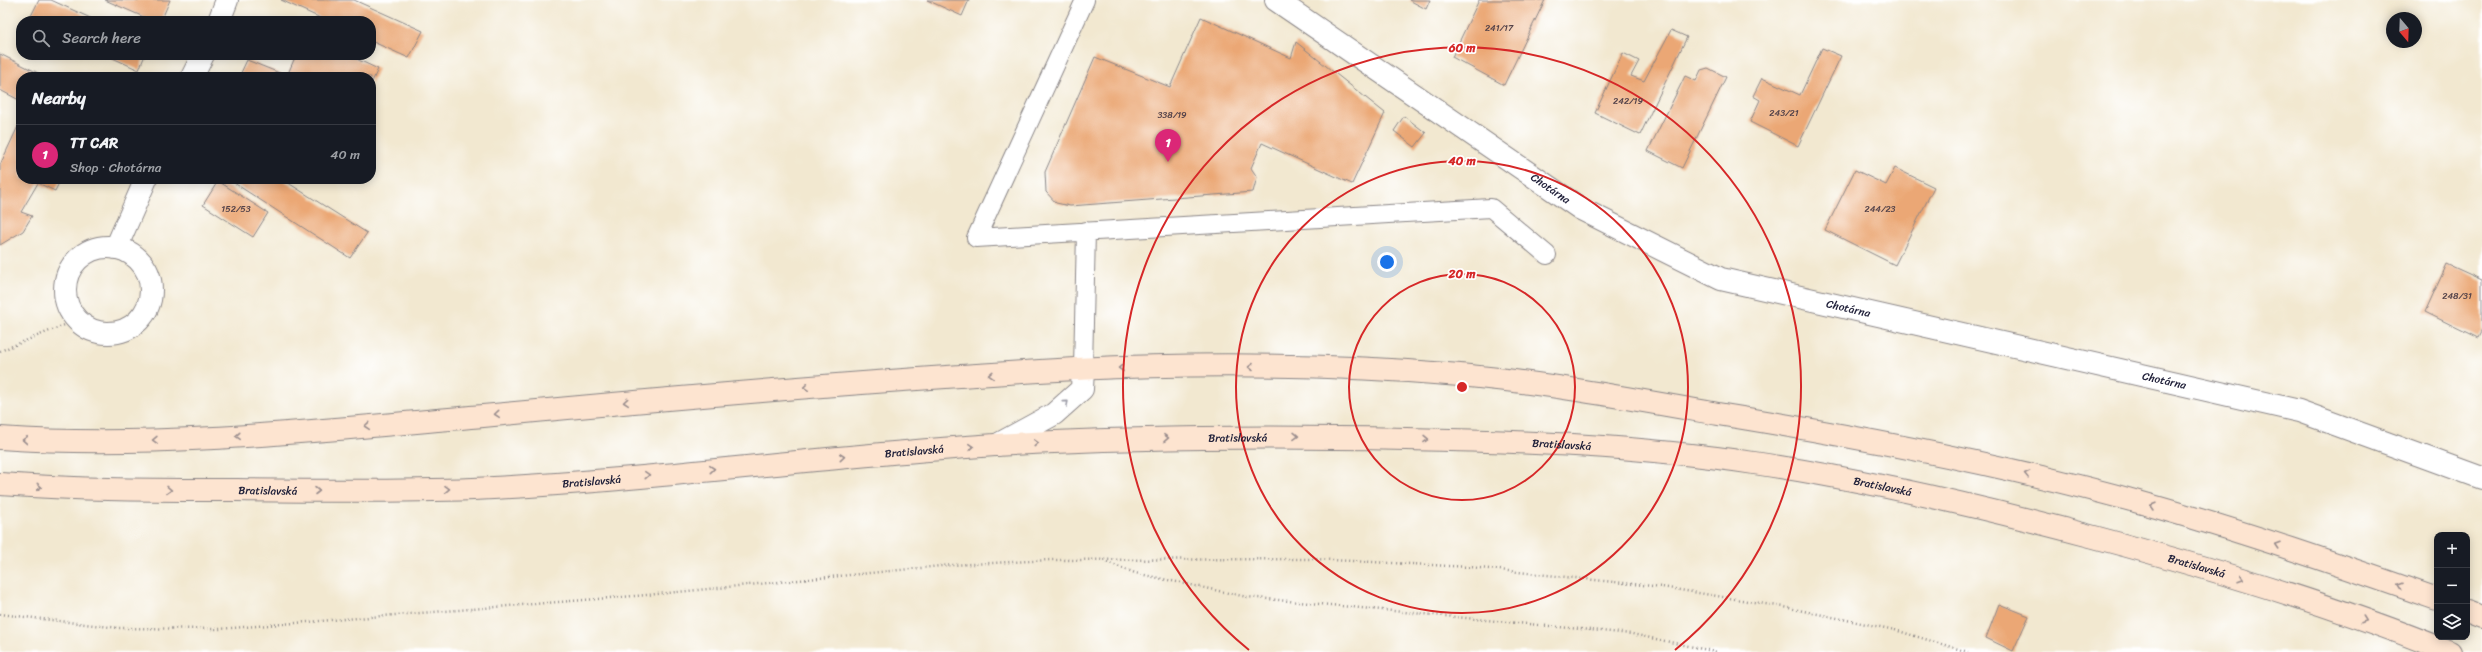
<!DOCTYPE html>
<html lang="en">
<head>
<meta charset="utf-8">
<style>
  :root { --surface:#171b24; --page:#20242c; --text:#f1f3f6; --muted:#9ea1a6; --line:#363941; --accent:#db2777 }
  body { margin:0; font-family:Sriracha,sans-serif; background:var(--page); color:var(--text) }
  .controls { position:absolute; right:12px; bottom:12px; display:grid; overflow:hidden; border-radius:8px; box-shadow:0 2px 10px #0003 }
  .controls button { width:36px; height:36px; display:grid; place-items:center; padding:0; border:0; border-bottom:1px solid var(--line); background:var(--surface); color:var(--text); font:20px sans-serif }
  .compass { position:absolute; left:2386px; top:12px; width:36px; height:36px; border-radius:50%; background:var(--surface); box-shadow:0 2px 10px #0003; rotate:161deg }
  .you { position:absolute; left:1387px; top:262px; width:14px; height:14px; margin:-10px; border:3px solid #fff; border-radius:50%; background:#1a73e8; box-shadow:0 0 0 6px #1a73e833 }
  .badge { display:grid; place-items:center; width:26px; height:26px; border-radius:50%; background:var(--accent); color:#fff; font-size:13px; font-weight:700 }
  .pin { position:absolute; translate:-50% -33px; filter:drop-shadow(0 1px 2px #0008) }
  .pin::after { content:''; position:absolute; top:21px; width:14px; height:12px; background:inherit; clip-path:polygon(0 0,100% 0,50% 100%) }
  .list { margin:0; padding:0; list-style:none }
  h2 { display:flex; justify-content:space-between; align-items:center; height:52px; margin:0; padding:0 16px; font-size:17px }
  h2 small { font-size:13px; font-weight:400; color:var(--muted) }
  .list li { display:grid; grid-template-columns:26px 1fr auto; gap:12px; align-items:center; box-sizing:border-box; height:60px; padding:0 16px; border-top:1px solid var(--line) }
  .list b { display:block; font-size:15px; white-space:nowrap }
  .list p { margin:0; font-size:13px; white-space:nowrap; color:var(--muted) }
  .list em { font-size:13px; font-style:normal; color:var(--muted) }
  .icon { flex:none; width:22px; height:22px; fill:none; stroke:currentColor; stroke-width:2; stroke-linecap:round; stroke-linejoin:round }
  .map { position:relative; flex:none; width:2482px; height:652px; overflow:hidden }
  .search { position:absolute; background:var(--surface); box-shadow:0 2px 10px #0003; left:16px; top:16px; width:360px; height:44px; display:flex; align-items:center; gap:10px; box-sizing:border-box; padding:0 14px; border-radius:16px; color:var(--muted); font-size:15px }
  .panel { position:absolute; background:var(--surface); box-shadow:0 2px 10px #0003; left:16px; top:72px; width:360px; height:112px; border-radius:16px }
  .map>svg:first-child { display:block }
  .building { fill:#eba775 }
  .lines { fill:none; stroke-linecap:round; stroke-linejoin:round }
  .lane-casing { stroke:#8a8586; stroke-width:20 }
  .street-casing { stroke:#8a8586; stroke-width:24 }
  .secondary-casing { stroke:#8a8586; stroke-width:24 }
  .path { stroke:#8a8586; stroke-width:2.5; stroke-dasharray:1 3; stroke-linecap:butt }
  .lane { stroke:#fff; stroke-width:18 }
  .street { stroke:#fff; stroke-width:22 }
  .secondary { stroke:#fde4d0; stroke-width:22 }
  .oneway { stroke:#9a8d8d }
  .oneway2 { stroke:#9c9ca7 }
  .ring { fill:none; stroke:#d62828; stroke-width:2 }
  .labels { text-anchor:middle; stroke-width:3.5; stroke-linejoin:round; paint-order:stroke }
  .number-label { font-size:9px; fill:#54434a }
  .street-label { font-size:11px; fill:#22223b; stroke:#fff }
  .centre { fill:#d62828; stroke:#fff; stroke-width:2 }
  .ring-label { font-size:12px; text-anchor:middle; font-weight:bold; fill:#d62828; stroke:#fff; stroke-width:3.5; stroke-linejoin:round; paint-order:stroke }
</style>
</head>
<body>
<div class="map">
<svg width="2482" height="652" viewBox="0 0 2482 652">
  <rect width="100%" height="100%" fill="#fff"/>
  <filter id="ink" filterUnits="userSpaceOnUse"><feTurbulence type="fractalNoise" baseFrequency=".025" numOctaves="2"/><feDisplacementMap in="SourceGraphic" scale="8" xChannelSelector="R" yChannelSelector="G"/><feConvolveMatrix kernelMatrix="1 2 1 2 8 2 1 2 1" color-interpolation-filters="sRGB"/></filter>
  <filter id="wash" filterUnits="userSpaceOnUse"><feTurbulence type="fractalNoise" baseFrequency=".012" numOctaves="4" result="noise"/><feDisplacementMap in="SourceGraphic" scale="16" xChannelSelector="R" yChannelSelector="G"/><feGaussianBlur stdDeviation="0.9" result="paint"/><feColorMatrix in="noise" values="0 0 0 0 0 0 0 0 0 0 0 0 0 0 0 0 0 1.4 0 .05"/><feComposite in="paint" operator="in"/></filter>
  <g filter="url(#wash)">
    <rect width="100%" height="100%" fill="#f2e8d0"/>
    <g id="blocks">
      <path class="building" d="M39,0h12l46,21h-66l-2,-1z
        M105,0h65l-9,21h-8z
        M281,0h73l69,31 -14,27 -38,-17v-20h-44z
        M927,0h42l-7,16z
        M1409,0h21l-4,9z
        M1479,0h66l-41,85 -52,-28z
        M1201,17l90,41 5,-16 89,71 -33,71 -90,-41 -11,25 6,9 -4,15 -183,14 -14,-3 -10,-11 -1,-20 50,-115 75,30z
        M1671,30l16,7 -47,98 -45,-22 28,-60 16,8 -8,15 13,5z
        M1822,48l19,8 -43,90 -48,-24 10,-22 -7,-4 9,-18 38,17z
        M0,54l46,23h-25v24l-21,-11z
        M106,55h39l-6,15z
        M296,55h52l30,14 -7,15v-7h-132l8,-17 40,16z
        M1708,68l18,9 -44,91 -34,-17 37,-75 11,5 5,-11z
        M1404,116l22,17 -11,14 -21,-16z
        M21,120v59h40l-6,12 -17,-8 -17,29 11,4 -9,15 -23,14v-80z
        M1895,168l39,19 -39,78 -70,-35 30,-60 31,15z
        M228,179h54l85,54 -17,25z
        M218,181l50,32 -15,24 -50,-32z
        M2447,264l35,16v50l-4,8 -53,-26z
        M1999,604l30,12 -16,35 -27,-13z"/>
    </g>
  </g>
  <g filter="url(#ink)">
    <use href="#blocks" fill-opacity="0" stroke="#8a8586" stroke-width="1"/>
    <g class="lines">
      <g class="lane-casing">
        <path id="lane" d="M1085,0l-109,238 515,-30 56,47
          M1083,369l3,-138"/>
      </g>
      <g class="street-casing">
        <g id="street">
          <path id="s1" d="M1276,0l305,209 140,70 578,132 183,67"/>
          <path d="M219,21l8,-21"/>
          <path d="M192,77l11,-22"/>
          <circle cx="108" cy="290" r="43"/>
          <path d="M116,248l30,-69"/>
          <path d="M997,445l57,-31 28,-25 1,-20"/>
        </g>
      </g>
      <g class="secondary-casing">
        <g id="secondary">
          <path d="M0,438c161,11 323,-8 483,-22 197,-19 395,-36 593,-47 127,-6 257,-5 384,6 86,8 173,24 258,39 143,23 285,50 424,89 100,28 198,62 295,96"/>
          <path id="s2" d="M0,484c79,6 158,6 237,6 78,1 158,2 236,-1 174,-8 348,-33 522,-44 137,-8 274,-9 411,-6 115,2 233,7 348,24 114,17 228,44 340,74 120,32 240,68 356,115"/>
          <path d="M2467,611l15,6"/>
        </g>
      </g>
      <path class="path" d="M0,351l77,-31
        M1107,562l28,11 112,24 385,37 85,18
        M0,614l119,14 100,1 428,-34 304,-30 100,-5 262,-1 157,8 192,20 122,20 111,23 73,22"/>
      <use href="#lane" class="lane"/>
      <use href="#street" class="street"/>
      <use href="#secondary" class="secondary"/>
    </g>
    <defs><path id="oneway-chevron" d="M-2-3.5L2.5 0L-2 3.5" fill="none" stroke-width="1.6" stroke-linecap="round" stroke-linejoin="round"/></defs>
    <g class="oneway">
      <use href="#oneway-chevron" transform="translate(1251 367) rotate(-180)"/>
      <use href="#oneway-chevron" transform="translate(1121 368) rotate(178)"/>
      <use href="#oneway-chevron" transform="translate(991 375) rotate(177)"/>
      <use href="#oneway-chevron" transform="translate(806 387) rotate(175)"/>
      <use href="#oneway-chevron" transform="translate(626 402) rotate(175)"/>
      <use href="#oneway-chevron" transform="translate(497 414) rotate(175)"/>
      <use href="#oneway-chevron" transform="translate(367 426) rotate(175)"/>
      <use href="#oneway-chevron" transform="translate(238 436) rotate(176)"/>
      <use href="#oneway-chevron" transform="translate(1296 436) rotate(1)"/>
      <use href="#oneway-chevron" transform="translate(1166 438) rotate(-1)"/>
      <use href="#oneway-chevron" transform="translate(1426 439) rotate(1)"/>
      <use href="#oneway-chevron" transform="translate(25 440) rotate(-176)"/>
      <use href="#oneway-chevron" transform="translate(155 440) rotate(179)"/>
      <use href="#oneway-chevron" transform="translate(1036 443) rotate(-3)"/>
      <use href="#oneway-chevron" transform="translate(971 447) rotate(-4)"/>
      <use href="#oneway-chevron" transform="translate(842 457) rotate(-5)"/>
      <use href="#oneway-chevron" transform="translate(712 469) rotate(-5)"/>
      <use href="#oneway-chevron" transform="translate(2027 474) rotate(-166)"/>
      <use href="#oneway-chevron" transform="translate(647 475) rotate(-4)"/>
      <use href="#oneway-chevron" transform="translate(39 487) rotate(4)"/>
      <use href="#oneway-chevron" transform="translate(447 489) rotate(-1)"/>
      <use href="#oneway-chevron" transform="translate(169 490) rotate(1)"/>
      <use href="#oneway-chevron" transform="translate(317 491)"/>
      <use href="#oneway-chevron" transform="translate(2153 506) rotate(-164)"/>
      <use href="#oneway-chevron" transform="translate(2277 545) rotate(-162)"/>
      <use href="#oneway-chevron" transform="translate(2241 579) rotate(18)"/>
      <use href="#oneway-chevron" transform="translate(2400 586) rotate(-161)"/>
      <use href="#oneway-chevron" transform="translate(2364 620) rotate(19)"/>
    </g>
    <use class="oneway2" href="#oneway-chevron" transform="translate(1066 403) rotate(-41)"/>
  </g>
  <g class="ring">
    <circle cx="1462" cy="387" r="113"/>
    <circle cx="1462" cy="387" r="226"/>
    <path d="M1249 650A339 339 0 1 1 1675 650"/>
  </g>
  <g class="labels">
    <g class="number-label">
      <text x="1499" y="31">241/17</text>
      <text x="1628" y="104">242/19</text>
      <text x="1784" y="116">243/21</text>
      <text x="1172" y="118">338/19</text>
      <text x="236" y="212">152/53</text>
      <text x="1880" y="212">244/23</text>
      <text x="2457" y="299">248/31</text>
    </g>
    <g class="street-label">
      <text dy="4" stroke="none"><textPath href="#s1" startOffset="333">Chotárna</textPath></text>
      <text dy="4" stroke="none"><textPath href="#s1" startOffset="657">Chotárna</textPath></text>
      <text dy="4" stroke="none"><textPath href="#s1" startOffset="981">Chotárna</textPath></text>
      <text dy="4" stroke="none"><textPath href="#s2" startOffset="1240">Bratislavská</textPath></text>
      <text dy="4" stroke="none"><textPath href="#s2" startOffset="1564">Bratislavská</textPath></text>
      <text dy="4" stroke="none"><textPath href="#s2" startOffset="916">Bratislavská</textPath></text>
      <text dy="4" stroke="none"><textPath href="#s2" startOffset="592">Bratislavská</textPath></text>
      <text dy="4" stroke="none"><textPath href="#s2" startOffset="1888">Bratislavská</textPath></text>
      <text dy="4" stroke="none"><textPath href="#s2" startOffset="268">Bratislavská</textPath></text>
      <text dy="4" stroke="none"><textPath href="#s2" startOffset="2212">Bratislavská</textPath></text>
    </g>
  </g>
  <circle cx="1462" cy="387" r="6" class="centre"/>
  <g class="ring-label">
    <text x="1462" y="52">60 m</text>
    <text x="1462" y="165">40 m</text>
    <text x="1462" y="278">20 m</text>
  </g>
</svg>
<div class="controls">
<button>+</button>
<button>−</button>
<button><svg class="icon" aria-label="layers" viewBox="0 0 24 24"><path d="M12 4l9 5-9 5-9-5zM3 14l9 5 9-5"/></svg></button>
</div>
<svg class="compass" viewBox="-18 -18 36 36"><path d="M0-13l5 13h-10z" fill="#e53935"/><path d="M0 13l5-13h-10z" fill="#9ea1a6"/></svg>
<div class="you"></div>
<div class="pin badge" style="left:1168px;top:162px">1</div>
<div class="search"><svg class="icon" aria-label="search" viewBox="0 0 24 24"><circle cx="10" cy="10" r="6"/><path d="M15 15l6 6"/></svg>Search here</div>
<section class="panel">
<h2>Nearby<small></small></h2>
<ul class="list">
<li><span class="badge">1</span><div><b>TT CAR</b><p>Shop · Chotárna</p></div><em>40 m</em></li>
</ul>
</section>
</div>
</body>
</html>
